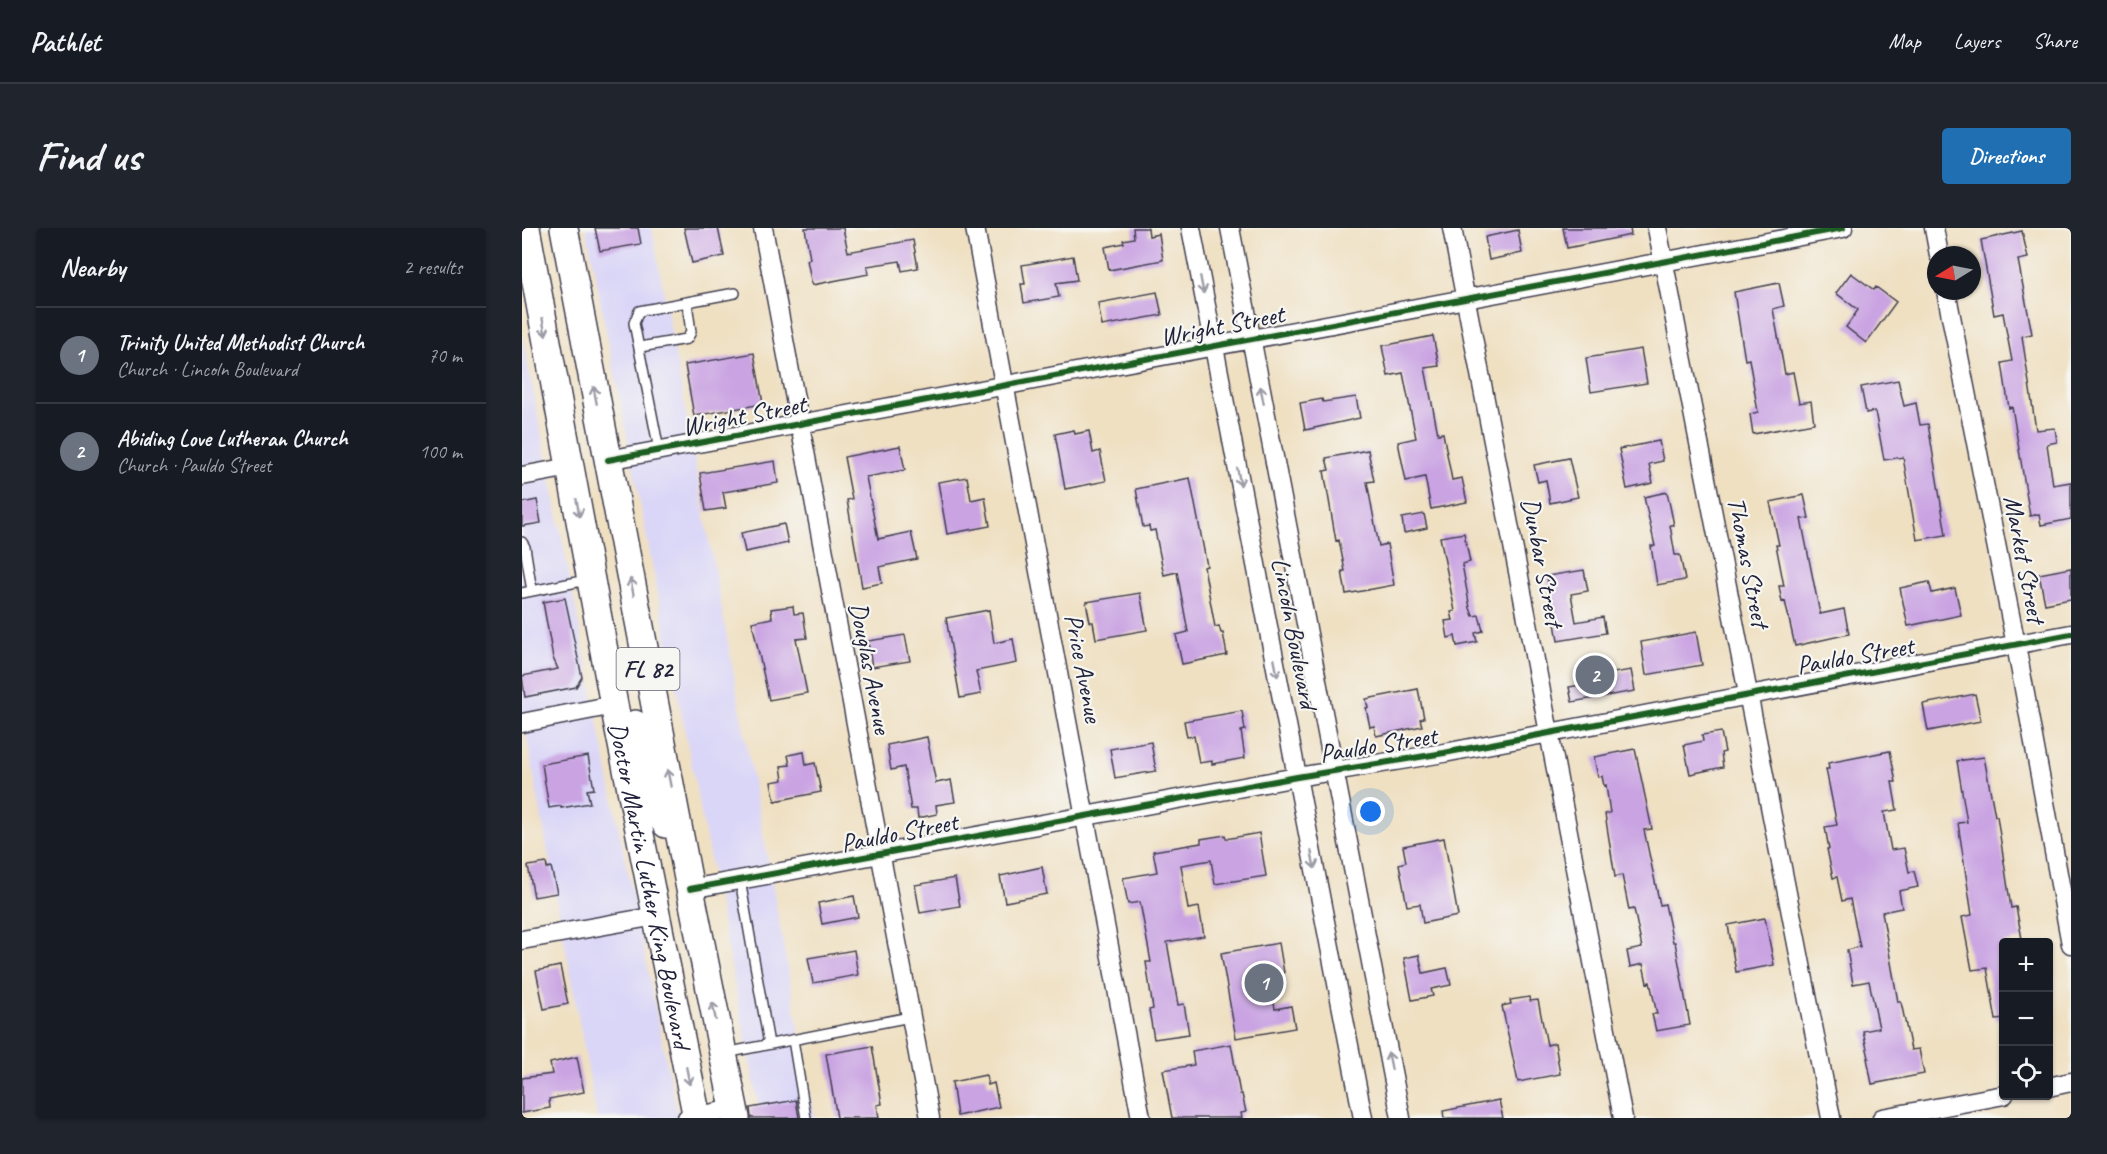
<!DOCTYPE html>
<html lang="en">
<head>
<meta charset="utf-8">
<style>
  :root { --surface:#171b24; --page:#20242c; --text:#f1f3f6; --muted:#9ea1a6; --line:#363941; --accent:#1f6fb2 }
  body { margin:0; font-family:Caveat,sans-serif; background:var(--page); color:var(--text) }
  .controls { position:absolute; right:18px; bottom:18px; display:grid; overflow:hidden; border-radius:6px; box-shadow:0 2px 4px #0004 }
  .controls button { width:54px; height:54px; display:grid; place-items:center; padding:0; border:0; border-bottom:2px solid var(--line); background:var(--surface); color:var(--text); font:30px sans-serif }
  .compass { position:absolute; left:1405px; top:18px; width:54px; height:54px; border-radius:50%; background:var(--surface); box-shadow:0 2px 4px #0004; rotate:260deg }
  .you { position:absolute; left:849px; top:584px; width:21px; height:21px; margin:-15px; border:4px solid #fff; border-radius:50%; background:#1a73e8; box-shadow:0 0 0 9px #1a73e833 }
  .badge { display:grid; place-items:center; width:39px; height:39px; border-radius:50%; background:var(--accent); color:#fff; font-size:20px; font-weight:700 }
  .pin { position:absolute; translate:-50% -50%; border:3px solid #fff; box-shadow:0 2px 6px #0006 }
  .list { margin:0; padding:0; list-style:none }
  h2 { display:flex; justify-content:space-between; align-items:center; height:78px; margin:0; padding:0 24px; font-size:26px }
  h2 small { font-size:20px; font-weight:400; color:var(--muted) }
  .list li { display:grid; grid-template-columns:39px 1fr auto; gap:18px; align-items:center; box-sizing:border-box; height:96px; padding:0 24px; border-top:2px solid var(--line) }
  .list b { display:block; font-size:22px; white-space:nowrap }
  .list p { margin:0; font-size:20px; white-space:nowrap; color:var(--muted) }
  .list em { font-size:20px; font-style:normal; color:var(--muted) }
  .icon { flex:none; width:33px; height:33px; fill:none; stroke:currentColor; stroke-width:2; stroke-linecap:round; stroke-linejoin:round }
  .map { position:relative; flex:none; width:1549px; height:890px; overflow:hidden; border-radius:6px }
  header { display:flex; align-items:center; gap:36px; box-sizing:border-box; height:84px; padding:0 30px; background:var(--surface); border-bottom:2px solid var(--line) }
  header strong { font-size:28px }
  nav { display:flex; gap:33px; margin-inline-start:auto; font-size:21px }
  .intro { display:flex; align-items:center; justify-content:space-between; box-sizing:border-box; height:144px; padding:0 36px }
  h1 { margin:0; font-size:42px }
  .button { padding:15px 27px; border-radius:6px; background:var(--accent); color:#fff; font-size:21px; font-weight:700 }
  main { display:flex; gap:36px; padding:0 36px }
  aside { flex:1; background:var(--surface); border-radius:6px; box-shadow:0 2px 4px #0004 }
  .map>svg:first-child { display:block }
  .built { fill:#dad6f7 }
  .building { fill:#c9a3e2 }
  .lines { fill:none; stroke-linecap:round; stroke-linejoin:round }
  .lane-casing { stroke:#413e4f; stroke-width:12 }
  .street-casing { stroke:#413e4f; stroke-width:21 }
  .primary-casing { stroke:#413e4f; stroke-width:30 }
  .lane { stroke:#fff; stroke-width:9 }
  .street { stroke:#fff; stroke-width:18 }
  .primary { stroke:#fff; stroke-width:27 }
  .cycleway-casing { stroke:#f6f6f2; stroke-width:10 }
  .cycleway { stroke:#1b5e20; stroke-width:6 }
  .oneway { stroke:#9c9ca7 }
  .labels { text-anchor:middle; stroke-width:4.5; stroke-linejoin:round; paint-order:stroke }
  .shield { fill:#f6f6f2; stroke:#626272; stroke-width:1.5 }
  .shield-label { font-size:24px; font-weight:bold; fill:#22223b }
  .street-label { font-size:26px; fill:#22223b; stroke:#f6f6f2 }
</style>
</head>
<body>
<header>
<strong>Pathlet</strong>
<nav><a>Map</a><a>Layers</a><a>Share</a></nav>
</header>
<div class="intro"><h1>Find us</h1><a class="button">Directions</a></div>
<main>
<aside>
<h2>Nearby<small>2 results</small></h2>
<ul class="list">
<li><span class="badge" style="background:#6b7280">1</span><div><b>Trinity United Methodist Church</b><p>Church · Lincoln Boulevard</p></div><em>70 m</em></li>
<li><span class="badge" style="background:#6b7280">2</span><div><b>Abiding Love Lutheran Church</b><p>Church · Pauldo Street</p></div><em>100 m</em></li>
</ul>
</aside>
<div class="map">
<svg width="1549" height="890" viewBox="0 0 1549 890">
  <rect width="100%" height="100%" fill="#f6f6f2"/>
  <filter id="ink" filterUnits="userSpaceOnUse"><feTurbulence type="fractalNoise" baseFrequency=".0167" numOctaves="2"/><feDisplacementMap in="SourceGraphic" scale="12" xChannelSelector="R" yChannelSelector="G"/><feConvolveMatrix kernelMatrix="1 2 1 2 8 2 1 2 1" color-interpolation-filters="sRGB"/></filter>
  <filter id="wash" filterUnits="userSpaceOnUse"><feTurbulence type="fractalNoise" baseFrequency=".008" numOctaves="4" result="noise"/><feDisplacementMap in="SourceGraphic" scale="24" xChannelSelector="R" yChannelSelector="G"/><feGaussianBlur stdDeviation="1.35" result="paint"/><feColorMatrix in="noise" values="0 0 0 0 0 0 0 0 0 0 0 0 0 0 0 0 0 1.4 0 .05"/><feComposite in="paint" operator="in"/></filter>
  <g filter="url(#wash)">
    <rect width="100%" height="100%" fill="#efe0c2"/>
    <path class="built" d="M64,0h66l163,890h-54z
      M0,107l103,524 53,259h-81l-75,-407z"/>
    <g id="blocks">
      <path class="building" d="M73,0h43l3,16 -41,7z
        M162,0h34l6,28 -32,7z
        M283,0h38l5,24 65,-12 5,28 -16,3 -2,-10 -33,5 2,8 -57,11 -5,-25 3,-1z
        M611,0h15l1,8 10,-2 4,26 -54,10 -4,-23 19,-4 -1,-3 11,-2z
        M1041,0h67l1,7 -64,13z
        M996,2l4,23 -33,7 -4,-23z
        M1500,3l6,27 -10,2 14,74 -10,2 14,94 19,-2 2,14 -10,2 6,41 18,-3v37l-30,6 -2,-11 -9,2 -18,-109 -3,1 -7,-45 10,-2 -9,-48 -9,2 -13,-75z
        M551,28l4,24 -21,3 3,14 -35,6 -3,-19h4l-3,-19z
        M1329,45l23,17 2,-3 20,15 -30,41 -20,-16 12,-17 -22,-17z
        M1257,55l5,23 -11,3 12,65 8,-2 6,31 12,-2 3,22 -61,11 -3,-20 8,-2 -9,-53 -4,1 -11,-68z
        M635,64l5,23 -60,11 -4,-23z
        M911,108l6,30 -14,2 13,66 5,-1 9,47 10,-2 5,24 -36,7 -6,-32 -19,4 -8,-39 18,-4 -13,-65 -15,3 -6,-30z
        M1119,121l6,34 -56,9 -5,-34z
        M232,125l9,51 -69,12 -9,-51z
        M1376,152l6,26 12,-3 4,22 8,-1 18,111 -29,5 -14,-83 -19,3 -9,-49 -9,2 -5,-26z
        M834,169l4,21 -55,12 -5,-27 22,-4 1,3z
        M552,202l1,4 14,-3 4,22 7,-2 6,30 -41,8 -10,-55z
        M1137,213l4,20 -14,3 4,19 -26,6 -8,-40z
        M378,218l5,24 -39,7 12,62 33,-7 6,27 -38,8 3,16 -20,4 -15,-87 5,-1 -8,-42z
        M846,222l6,31 -7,1 12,64 8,-2 7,41 -48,9 -4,-23h3l-6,-31 -3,1 -12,-70 5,-1 -3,-12z
        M1047,230l9,39 -28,6 -4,-23 -8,2 -4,-17z
        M253,233l3,22 -55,9 3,16 -20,3 -6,-38z
        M445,249l4,23 14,-3 5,29 -43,8 -9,-52z
        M668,250l17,88 -3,1 11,60 4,-1 2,7h2l4,22 -45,9 -6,-29 12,-3 -11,-60 -13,3 -9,-45 -5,1 -1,-5 -6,1 -7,-38z
        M1145,264l7,33h-4l5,30h5l5,25 -28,5 -6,-39h4l-11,-49z
        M1282,267l5,23 -8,1 19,95 24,-5 5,25 -54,12 -10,-45 -3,1 -3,-16h5l-8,-41h3l-9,-43z
        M15,272l4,23 -19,3v-23z
        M902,286l3,14 -23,5 -2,-15z
        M262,296l4,19 -43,9 -4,-19z
        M942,305l6,29 -8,2 8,44 3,8 6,-1 4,16 -8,2 2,9 -20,4 -2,-10 -7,2 -3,-17 8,-1 -2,-8 4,-1 -15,-74z
        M1549,340v31l-26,5 -6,-30z
        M1062,342l4,21 -17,3 5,28 27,-5 3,16 -48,8 -11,-65z
        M1407,354l3,11 23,-5 6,27 -53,11 -8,-38z
        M618,365l7,37 -51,9 -3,-17h-3l-4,-20z
        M43,370l17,79 -6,10 -51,10 -3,-21 36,-7 -5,-11 -10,-56z
        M271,378l1,8 9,-1 4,25 -11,1 11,54 -38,7 -17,-78 20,-4 -1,-9z
        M467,382l5,33 19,-4 4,24 -41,8 5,23 -21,4 -14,-80z
        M1174,404l6,33 -56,10 -5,-33z
        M383,407l5,26 -38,6 -4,-26z
        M1109,442l4,21 -63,11 -3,-15 33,-6 -1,-6z
        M896,461l6,29 -4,1 2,7 -46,10 -2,-10 -4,1 -4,-19h2l-2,-9z
        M1453,466l6,27 -53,10 -5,-27z
        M720,483l3,19 -4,1 4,27 -33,6v-3l-13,2 -5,-27 -7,1 -3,-16z
        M1199,504l4,20 -4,1 2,14 -33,7 -6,-29 19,-4 -1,-6z
        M405,509l9,46 15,-3 4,22 -19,3 1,9 -19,4 -1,-9h-6l-7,-42 -13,3 -4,-25z
        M629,514l5,29 -41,7 -5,-29z
        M1113,521l17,80 -8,1 16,75 5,-1 8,38h2l15,83 -34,6 -4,-17h5l-7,-32 -3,1 -4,-19 -13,3 -3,-16 15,-3 -8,-39 -5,1 -7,-35 -7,2 -10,-63 5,-1 -4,-28 -2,1 -2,-10 -4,1 -4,-20z
        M1368,523l6,31h-4l5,28 -13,2 7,38 13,-2 5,24 5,-1 4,16 -19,4 3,17 -20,4 16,90h3l10,48 8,-1 5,25 -52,10 -5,-26h2l-6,-27 16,-3 -10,-47 -16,3 -6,-34 13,-3 -10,-48 -8,2 -5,-24 -4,1 -6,-29h2l-4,-22 12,-2 -11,-56h3l-1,-6z
        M282,524l2,13 9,-2 6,29 -46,9 -4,-19 12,-2 -2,-14 9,-1 -2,-10z
        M66,528l6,33 -7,1 3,13 -29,5v-2l-12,2 -7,-44z
        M1462,529l11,59h2l14,92 5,-1 6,32 -11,2v1h-7v77l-8,1 -9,-52 -15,2 -10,-53 10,-2 -14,-92 9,-1 -10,-61z
        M737,605l7,43 -51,8 -4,-24 -30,5 7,44 11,-2 5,29 -37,6 11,63 6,-1 5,30 -35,5 -5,-29 4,-1 -7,-47h5l-11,-60 -12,2 -5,-26 34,-6 -4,-21 48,-8v-4l24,-4 1,4z
        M922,610l14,78 -35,7 -3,-19 -13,2 -8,-42 7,-2 -3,-16z
        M24,635l1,5 4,-1 6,26 -23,4 -6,-31z
        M520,639l5,27 -42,8 -5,-26z
        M433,650l5,28 -40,7 -5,-28z
        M332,668l4,21 -36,7 -4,-21z
        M1243,690l9,47 -38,7 -8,-47z
        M757,715l5,30 -14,3 5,33 16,-3 4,22 -59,10 -15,-85z
        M332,722l4,25 -45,8 -5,-25z
        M897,727l4,18 24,-5 4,17 -20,4 2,7 -21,4 -8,-42z
        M38,738l8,38 -24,5 -8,-38z
        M1007,769l1,4 8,-1 9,45 8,-2 5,31 -42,8 -16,-76 9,-2 -1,-4z
        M709,816l9,50h2l4,18 -5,1 1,5h-70l-9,-48 31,-5 -2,-14z
        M350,818l10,58 -5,1 2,13h-42l-11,-64z
        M55,829l7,35 -35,7 1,9 -28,5v-35l30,-4 -2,-11z
        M464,847l2,10 6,-2 5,24 -42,9 -5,-34z
        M274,872l3,18h-48l-1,-10z
        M977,872l4,18h-59l-1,-7z"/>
    </g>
  </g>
  <g filter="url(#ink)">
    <use href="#blocks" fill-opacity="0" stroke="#413e4f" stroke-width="1.5"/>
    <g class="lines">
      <g class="lane-casing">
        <path id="lane" d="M118,119l47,-8 4,-7 -4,-29
          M137,222l-25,-127 5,-12 96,-18
          M0,314l3,5 7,44
          M0,365l65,-13
          M218,652l29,164
          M271,812l13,78
          M203,825l185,-36"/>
      </g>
      <g class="street-casing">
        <path id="street" d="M241,0l167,890
          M453,0l166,890
          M669,0l172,890
          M708,0l171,890
          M930,0l171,890
          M1135,0l174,890
          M1412,0l5,27
          M1424,63l70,354 55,299
          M86,232l1235,-232
          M0,248l48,-9
          M0,495l92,-18
          M168,661l607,-112 147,-24 627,-119
          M0,712l134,-24
          M1526,859l23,-5
          M165,890l47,-9
          M1360,890l122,-23"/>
      </g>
      <g class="primary-casing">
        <g id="primary">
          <path id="s1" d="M4,0l88,477 83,413"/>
          <path d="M42,0l126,661 46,229"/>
          <path d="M113,496l22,86 9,14"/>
        </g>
      </g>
      <use href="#lane" class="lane"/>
      <use href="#street" class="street"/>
      <use href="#primary" class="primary"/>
      <g class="cycleway-casing">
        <path id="cycleway" d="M86,232l1235,-232
          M168,661l607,-112 147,-24 627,-119"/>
      </g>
      <use href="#cycleway" class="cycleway"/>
    </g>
    <defs><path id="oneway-shaft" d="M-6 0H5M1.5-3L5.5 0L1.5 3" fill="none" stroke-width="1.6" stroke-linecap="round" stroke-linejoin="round" transform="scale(1.5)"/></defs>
    <g class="oneway">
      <use href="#oneway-shaft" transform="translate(680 57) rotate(79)"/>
      <use href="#oneway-shaft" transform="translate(22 99) rotate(80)"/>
      <use href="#oneway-shaft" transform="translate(73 167) rotate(-101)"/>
      <use href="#oneway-shaft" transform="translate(740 167) rotate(-101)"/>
      <use href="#oneway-shaft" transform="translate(717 249) rotate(79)"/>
      <use href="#oneway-shaft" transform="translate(56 280) rotate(80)"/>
      <use href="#oneway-shaft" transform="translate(110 359) rotate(-101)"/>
      <use href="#oneway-shaft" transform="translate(754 440) rotate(79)"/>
      <use href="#oneway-shaft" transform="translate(147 550) rotate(-101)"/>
      <use href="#oneway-shaft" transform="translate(791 632) rotate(79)"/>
      <use href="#oneway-shaft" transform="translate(192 783) rotate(-101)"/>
      <use href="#oneway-shaft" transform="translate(868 833) rotate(-101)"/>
      <use href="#oneway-shaft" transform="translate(166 848) rotate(79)"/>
    </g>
  </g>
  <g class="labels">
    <rect class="shield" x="94.5" y="420" width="63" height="42" rx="4.5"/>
    <g class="shield-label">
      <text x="126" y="449">FL 82</text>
    </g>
    <g class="street-label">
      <text transform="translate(700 97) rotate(-11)" y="9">Wright Street</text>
      <text transform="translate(222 187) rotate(-11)" y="9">Wright Street</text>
      <text transform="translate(1503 331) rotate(79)" y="9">Market Street</text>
      <text transform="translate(1021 334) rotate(79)" y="9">Dunbar Street</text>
      <text transform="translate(1227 334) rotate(79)" y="9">Thomas Street</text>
      <text transform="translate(773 405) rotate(79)" y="9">Lincoln Boulevard</text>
      <text transform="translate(1333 427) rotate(-10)" y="9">Pauldo Street</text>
      <text transform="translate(349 440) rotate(79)" y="9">Douglas Avenue</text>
      <text transform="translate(562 440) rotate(79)" y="9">Price Avenue</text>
      <text transform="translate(856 516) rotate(-9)" y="9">Pauldo Street</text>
      <text transform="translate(377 604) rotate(-11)" y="9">Pauldo Street</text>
      <text dy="9" stroke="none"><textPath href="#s1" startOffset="669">Doctor Martin Luther King Boulevard</textPath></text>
    </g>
  </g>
</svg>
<div class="controls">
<button>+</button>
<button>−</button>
<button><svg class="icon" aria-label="locate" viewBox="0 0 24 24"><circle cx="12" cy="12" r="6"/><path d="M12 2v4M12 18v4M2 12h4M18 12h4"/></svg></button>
</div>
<svg class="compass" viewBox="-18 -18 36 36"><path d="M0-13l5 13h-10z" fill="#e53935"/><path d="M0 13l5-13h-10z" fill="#9ea1a6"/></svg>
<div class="you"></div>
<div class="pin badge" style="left:742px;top:755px;background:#6b7280">1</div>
<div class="pin badge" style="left:1073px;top:447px;background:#6b7280">2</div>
</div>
</main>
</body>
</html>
